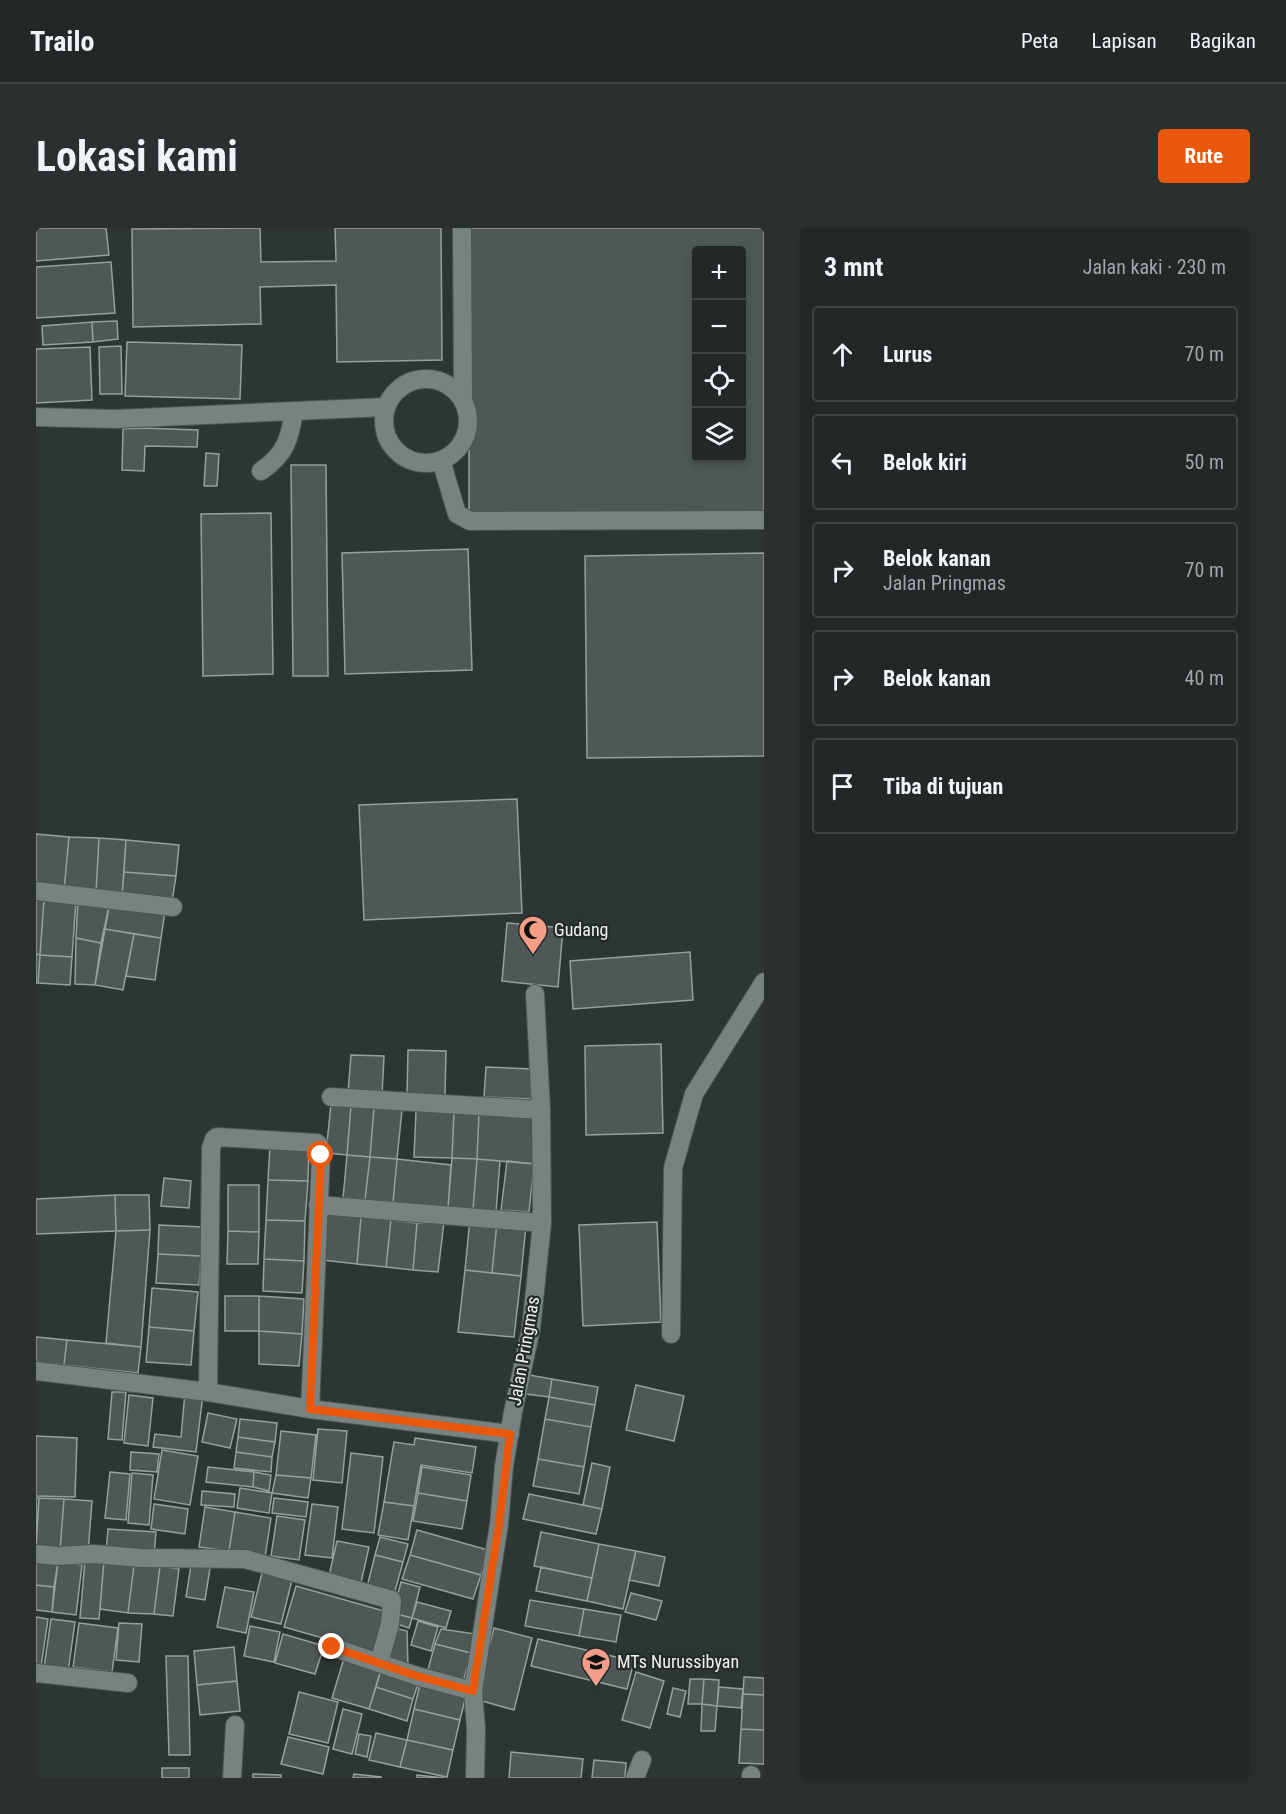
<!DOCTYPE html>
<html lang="id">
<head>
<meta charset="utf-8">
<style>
  :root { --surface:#222828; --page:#2a3030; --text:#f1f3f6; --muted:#a2a6a8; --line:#3f4445; --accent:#ea580c }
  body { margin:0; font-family:"Roboto Condensed",sans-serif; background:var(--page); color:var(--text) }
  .controls { position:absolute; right:18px; top:18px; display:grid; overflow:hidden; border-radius:6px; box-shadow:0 3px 9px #0003 }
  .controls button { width:54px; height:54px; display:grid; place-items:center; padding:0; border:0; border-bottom:2px solid var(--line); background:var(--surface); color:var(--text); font:30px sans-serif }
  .stop { position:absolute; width:18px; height:18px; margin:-14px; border:4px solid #ea580c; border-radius:50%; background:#fff }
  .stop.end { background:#ea580c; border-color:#fff; box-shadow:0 2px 6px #0008 }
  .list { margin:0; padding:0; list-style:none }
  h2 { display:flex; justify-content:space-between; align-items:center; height:78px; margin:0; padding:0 24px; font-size:26px }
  h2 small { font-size:20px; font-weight:400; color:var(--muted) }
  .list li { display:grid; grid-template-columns:39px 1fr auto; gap:18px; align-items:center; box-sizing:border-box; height:96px; margin:0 12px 12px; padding:0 12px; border:2px solid var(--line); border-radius:6px }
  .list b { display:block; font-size:22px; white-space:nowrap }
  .list p { margin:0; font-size:20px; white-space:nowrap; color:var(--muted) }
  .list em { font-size:20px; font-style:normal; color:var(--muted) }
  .icon { flex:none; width:33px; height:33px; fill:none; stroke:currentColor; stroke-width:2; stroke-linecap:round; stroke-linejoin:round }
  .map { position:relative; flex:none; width:728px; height:1550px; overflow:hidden; border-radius:6px }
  header { display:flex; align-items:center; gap:36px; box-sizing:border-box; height:84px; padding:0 30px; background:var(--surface); border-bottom:2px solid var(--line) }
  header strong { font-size:28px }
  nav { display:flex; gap:33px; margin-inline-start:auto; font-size:21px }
  .intro { display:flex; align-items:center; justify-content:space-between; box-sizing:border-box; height:144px; padding:0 36px }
  h1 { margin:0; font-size:42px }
  .button { padding:15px 27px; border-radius:6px; background:var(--accent); color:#fff; font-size:21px; font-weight:700 }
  main { display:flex; gap:36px; padding:0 36px }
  aside { flex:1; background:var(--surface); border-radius:6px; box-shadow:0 3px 9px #0003 }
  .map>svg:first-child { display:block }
  .building { fill:#4f5857; stroke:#96a09e; stroke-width:1.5; fill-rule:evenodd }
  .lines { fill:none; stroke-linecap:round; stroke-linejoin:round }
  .minor-casing { stroke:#4e5453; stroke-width:20 }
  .minor { stroke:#788280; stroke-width:18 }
  .route { stroke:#ea580c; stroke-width:8 }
  .labels { text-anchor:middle; stroke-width:4.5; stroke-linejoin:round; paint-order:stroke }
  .poi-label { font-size:18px; fill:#edf2f1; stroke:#242c2b; text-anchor:start }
  .street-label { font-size:18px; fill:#edf2f1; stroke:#242c2b }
</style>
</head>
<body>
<header>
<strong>Trailo</strong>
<nav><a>Peta</a><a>Lapisan</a><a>Bagikan</a></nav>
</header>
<div class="intro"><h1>Lokasi kami</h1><a class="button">Rute</a></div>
<main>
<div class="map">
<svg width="728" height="1550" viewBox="0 0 728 1550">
  <rect width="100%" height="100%" fill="#2d3635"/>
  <path class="building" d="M0,0h70l3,27 -73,6z
    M224,0l1,34 75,-1 -1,-33h106l1,132 -105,2 -1,-77 -76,2 1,37 -128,3 -1,-98z
    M433,0h295v288l-295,1zM660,22h46v208h-46z
    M75,34l4,51 -79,5v-51z
    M81,93l1,18 -25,3 -1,-20z
    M56,94l1,20 -50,3 -1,-19z
    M91,114l115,3 -2,54 -115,-3z
    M85,118l1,48h-22l-1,-47z
    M54,119l2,53 -56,3v-54z
    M107,200l55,2 -1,17 -52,-1 -1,25 -22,-1 1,-41z
    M170,225l13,1 -2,32h-13z
    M255,237h35l2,211h-35z
    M235,285l2,161 -70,2 -2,-162z
    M432,321l4,121 -127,4 -3,-121z
    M728,325v203l-177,2 -2,-202z
    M481,571l5,114 -158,7 -5,-115z
    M0,606l33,3 -5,54 -28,-3z
    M33,609l30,1 -3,55 -32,-2z
    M63,610l27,2 -4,56 -26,-3z
    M90,612l53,5 -3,31 -52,-4z
    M88,644l52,4 -4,26 -50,-6z
    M0,671l8,1 -4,55 -4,-1z
    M8,672l32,2 -4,55 -32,-2z
    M42,673l32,1 -9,41 -25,-5z
    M74,674l55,9 -4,27 -56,-9z
    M471,695l56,5 -5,59 -56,-6z
    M69,701l29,5 -11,56 -28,-5z
    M98,706l27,4 -6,42 -29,-4z
    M40,710l25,5 -6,42 -20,-1z
    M654,724l3,48 -120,9 -3,-48z
    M0,726l4,1 -2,28h-2z
    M4,727l32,2 -2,28 -32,-2z
    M625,816l2,89 -77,2 -1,-89z
    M372,822l38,1 -1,45 -38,-1z
    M315,827l33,1 -2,39 -34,-2z
    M450,839l47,2 -1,30 -48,-2z
    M295,876l20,2 -4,49 -21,-2z
    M315,878l23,2 -4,49 -23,-2z
    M338,880l28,2 -5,49 -27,-2z
    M380,883l38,1 -2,46 -38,-1z
    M418,884l25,1 -2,46 -25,-1z
    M443,885l56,1 -1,50 -57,-5z
    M234,918l39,2 -1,33 -40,-1z
    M311,927l23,2 -5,43 -22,-2z
    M334,929l27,2 -4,43 -28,-2z
    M416,930l25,1 -4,51 -25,-2z
    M361,931l54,6 -3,43 -55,-6z
    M441,931l23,2 -4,51 -23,-2z
    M471,933l27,3 -5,48 -28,-2z
    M128,950l27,3 -2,27 -28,-2z
    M232,952l40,1 -3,40 -39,-1z
    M192,957h31v47l-31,-1z
    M79,967h34l1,35 -34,1z
    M79,967l1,36 -80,3v-35z
    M290,985l35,4 -4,47 -35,-4z
    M325,989l30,3 -5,47 -29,-3z
    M434,991l27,3 -5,51 -27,-3z
    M230,992l39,1 -1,40 -40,-2z
    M355,992l26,3 -4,47 -27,-3z
    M408,994l-6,50 -25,-2 4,-47z
    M461,994l29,3 -5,51 -29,-3z
    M621,994l4,100 -78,4 -4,-101z
    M123,997l44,2 -2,29 -43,-2z
    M114,1002l-9,117 -35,-4 10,-112z
    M192,1003l31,1 -1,32h-31z
    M122,1026l43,2 -2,29 -43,-2z
    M228,1031l40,2 -2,32 -39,-2z
    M429,1042l56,6 -7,61 -56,-5z
    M116,1060l46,4 -4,39 -45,-4z
    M189,1068h34v35h-34z
    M223,1068l45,3 -2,35 -43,-3z
    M113,1099l45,4 -3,34 -45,-3z
    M223,1103l43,3 -3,32 -40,-2z
    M0,1109l31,3 -3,25 -28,-3z
    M31,1112l74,7 -3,26 -74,-8z
    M493,1147l23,4 -3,18 -23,-3z
    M516,1151l46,8 -3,18 -46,-8z
    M600,1157l48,11 -10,45 -48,-11z
    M76,1164h14l-4,48 -14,-1z
    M149,1164l18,2 -7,58 -43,-5 2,-13 26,3z
    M93,1167l24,3 -5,48 -24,-3z
    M513,1169l46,8 -4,22 -46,-8z
    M172,1185l29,6 -7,29 -28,-6z
    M204,1191l37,4 -2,19 -37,-5z
    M509,1191l46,8 -7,40 -46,-8z
    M282,1201l29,2 -5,52 -29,-3z
    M245,1203l35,4 -5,43 -35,-3z
    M0,1208l41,2 -2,59 -39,-1z
    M202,1209l37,5 -3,15 -36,-5z
    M379,1210l61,9 -4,26 -51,-8 -7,41 -30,-4 10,-60 20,3z
    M126,1222l36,6 -8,49 -36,-6z
    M95,1224l28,2 -2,18 -27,-2z
    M200,1224l36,5 -1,15 -37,-4z
    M315,1225l32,4 -9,76 -32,-4z
    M502,1231l46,8 -5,27 -46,-8z
    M556,1235l18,4 -8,42 -19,-4z
    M172,1239l46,5 -1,15 -47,-5z
    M386,1239l49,8 -4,26 -49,-8z
    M74,1244l20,2 -4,46 -21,-2z
    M218,1244l17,3 -2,16 -16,-4z
    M96,1245l21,2 -4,50 -21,-2z
    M240,1247l35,3 -3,20 -36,-5z
    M204,1260l32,5 -3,20 -32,-5z
    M166,1263l33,3 -1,13 -33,-2z
    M382,1265l49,8 -5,28 -49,-8z
    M493,1266l73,15 -6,25 -73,-15z
    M0,1270h3l-3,42z
    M3,1270l25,1 -4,52 -24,-2z
    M238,1270l34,4 -2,15 -34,-4z
    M28,1271l28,2 -4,52 -28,-2z
    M348,1274l30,4 -6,34 -30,-5z
    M118,1276l34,5 -3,25 -34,-5z
    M276,1276l26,3 -6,51 -27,-3z
    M169,1279l30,5 -6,39 -30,-4z
    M199,1284l36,6 -6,39 -36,-6z
    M241,1288l28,4 -6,40 -28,-4z
    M72,1301l48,3 -2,24 -48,-4z
    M381,1302l71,20 -7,25 -71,-20z
    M505,1304l58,12 -7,34 -58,-12z
    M344,1309l28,7 -5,18 -28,-7z
    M301,1313l32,6 -9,40 -32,-7z
    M563,1316l37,7 -13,58 -36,-8z
    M600,1323l29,6 -6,29 -30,-6z
    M339,1327l28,7 -10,36 -27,-7z
    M374,1327l71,20 -8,24 -71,-20z
    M0,1331l22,3 -4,25 -18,-2z
    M49,1332l19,1 -5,58 -19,-1z
    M68,1333l30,4 -6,48 -28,-4z
    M22,1334l24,3 -6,50 -24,-3z
    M98,1337l26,1 -6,48 -26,-1z
    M155,1337l19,3 -5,32 -19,-3z
    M124,1338l19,3 -6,47 -19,-2z
    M505,1339l51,11 -5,23 -51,-10z
    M226,1345l30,7 -11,44 -30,-7z
    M365,1354l19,5 -8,31 -19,-5z
    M0,1357l18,2 -2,25 -16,-2z
    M260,1358l95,27 -12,41 -95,-27z
    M189,1359l29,5 -8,41 -29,-6z
    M595,1365l31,8 -6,19 -31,-8z
    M494,1372l54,9 -5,27 -54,-10z
    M381,1374l34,9 -5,17 -34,-10z
    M548,1381l37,6 -5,27 -37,-6z
    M357,1385l19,5 -3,10 -18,-6z
    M0,1389l12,2 -7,48h-5z
    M15,1391l24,3 -7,50 -24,-4z
    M382,1393l20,6 -7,24 -20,-6z
    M43,1395l39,5 -6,44 -39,-5z
    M83,1395l23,1 -3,38 -23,-2z
    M214,1398l30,6 -6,30 -30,-6z
    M355,1399l16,4 1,37 -25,-6z
    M458,1400l38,10 -18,72 -39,-11z
    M405,1401l35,5 -5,19 -36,-9z
    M247,1406l41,12 -9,28 -40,-11z
    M502,1411l96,22 -7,28 -96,-23z
    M399,1416l36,9 -9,33 -36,-9z
    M198,1419l3,34 -40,4 -3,-34z
    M309,1427l37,11 -13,43 -37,-11z
    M130,1428h22l2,99h-21z
    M346,1438l38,12 -7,21 -37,-12z
    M600,1444l28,9 -14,47 -28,-8z
    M708,1449l20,1v17l-21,-1z
    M654,1451h14l-2,25h-14z
    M668,1451l15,1 -2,26 -15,-2z
    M385,1452l46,11 -7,29 -46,-11z
    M201,1453l3,30 -40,4 -3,-30z
    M340,1459l37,12 -6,22 -38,-12z
    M683,1459l24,2 -2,19 -24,-2z
    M637,1460l13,3 -6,26 -13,-3z
    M263,1464l39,10 -10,41 -39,-9z
    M707,1466l21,1v35l-23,-1z
    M666,1476l15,2 -2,25h-14z
    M307,1481l19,5 -10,40 -19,-5z
    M378,1481l46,11 -7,30 -46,-10z
    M705,1501l23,1v34l-25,-1z
    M340,1505l31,7 -7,27 -31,-7z
    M323,1506l12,2 -4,21 -12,-3z
    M252,1509l41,10 -6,27 -42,-10z
    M371,1512l46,10 -6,27 -47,-10z
    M475,1524l72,7 -2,19h-72z
    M558,1532l32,3 -1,15h-33z
    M126,1540h27v10h-27z
    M217,1546l28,1v3h-28z
    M318,1546l27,3v1h-28z
    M381,1547l27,3h-27z"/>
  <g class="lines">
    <g class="minor-casing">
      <path id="minor" d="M426,0l1,172
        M348 193a42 42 0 1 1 84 0a42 42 0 1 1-84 0Z
        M0,189l79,2 271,-12
        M405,232l16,54 13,7 294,-1
        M225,243c25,-17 29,-33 33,-60
        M0,663l137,16
        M295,869l210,13
        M282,977l224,18
        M635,1106l2,-166 21,-74 70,-112
        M0,1143l172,21 102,17 200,25
        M172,1164l3,-244 3,-9 3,-2 100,6 3,3 1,9 -11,254
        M0,1326l22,2 35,-2 48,4 104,1 147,41 -2,24 -11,39
        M296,1419l85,29 56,15
        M0,1445l92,10
        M196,1550l3,-53
        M439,1550l1,-50 -3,-37 26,-167 5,-58 9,-54 18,-83 11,-106 -1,-113 -6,-116
        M599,1550l7,-18
        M715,1550v-3"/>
    </g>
    <use href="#minor" class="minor"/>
  </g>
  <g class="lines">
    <path class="route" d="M285,927l-11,254 200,25 -11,90 -26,167 -56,-15 -85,-29"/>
  </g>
  <defs>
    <g id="mosque-pin" transform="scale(1.5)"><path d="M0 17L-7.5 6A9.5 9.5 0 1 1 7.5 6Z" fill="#f49e87" stroke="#242c2b"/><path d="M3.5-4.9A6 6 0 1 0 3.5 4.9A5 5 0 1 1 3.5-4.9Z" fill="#111"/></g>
    <g id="school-pin" transform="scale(1.5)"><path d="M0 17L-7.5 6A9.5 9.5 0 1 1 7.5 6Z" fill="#f49e87" stroke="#242c2b"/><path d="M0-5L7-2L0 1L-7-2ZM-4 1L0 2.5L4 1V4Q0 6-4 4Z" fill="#111"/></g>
  </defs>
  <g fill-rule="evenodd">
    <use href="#mosque-pin" x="497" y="702"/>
    <use href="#school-pin" x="560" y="1434"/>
  </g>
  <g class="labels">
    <g class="poi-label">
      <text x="518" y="708">Gudang</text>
      <text x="581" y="1440">MTs Nurussibyan</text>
    </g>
    <g class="street-label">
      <text transform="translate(488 1123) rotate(-80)" y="6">Jalan Pringmas</text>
    </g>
  </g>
</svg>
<div class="controls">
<button>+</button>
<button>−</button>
<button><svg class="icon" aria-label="locate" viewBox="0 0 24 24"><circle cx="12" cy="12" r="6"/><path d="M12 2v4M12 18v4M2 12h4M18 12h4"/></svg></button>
<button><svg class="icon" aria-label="layers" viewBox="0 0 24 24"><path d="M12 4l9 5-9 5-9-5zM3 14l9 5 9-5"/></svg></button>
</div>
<div class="stop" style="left:285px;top:927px"></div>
<div class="stop end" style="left:296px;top:1419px"></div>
</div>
<aside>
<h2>3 mnt<small>Jalan kaki · 230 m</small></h2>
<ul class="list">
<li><svg class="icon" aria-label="ahead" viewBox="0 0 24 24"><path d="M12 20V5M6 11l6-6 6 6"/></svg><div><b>Lurus</b></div><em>70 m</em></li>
<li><svg class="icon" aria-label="left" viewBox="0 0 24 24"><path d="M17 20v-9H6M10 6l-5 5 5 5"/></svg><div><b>Belok kiri</b></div><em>50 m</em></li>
<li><svg class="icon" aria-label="right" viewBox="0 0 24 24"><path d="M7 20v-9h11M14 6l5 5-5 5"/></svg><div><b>Belok kanan</b><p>Jalan Pringmas</p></div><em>70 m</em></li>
<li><svg class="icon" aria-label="right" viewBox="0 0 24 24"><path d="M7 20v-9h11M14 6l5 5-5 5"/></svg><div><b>Belok kanan</b></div><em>40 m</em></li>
<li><svg class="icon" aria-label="arrive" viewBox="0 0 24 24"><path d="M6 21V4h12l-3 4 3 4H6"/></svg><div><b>Tiba di tujuan</b></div></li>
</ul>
</aside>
</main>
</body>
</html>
